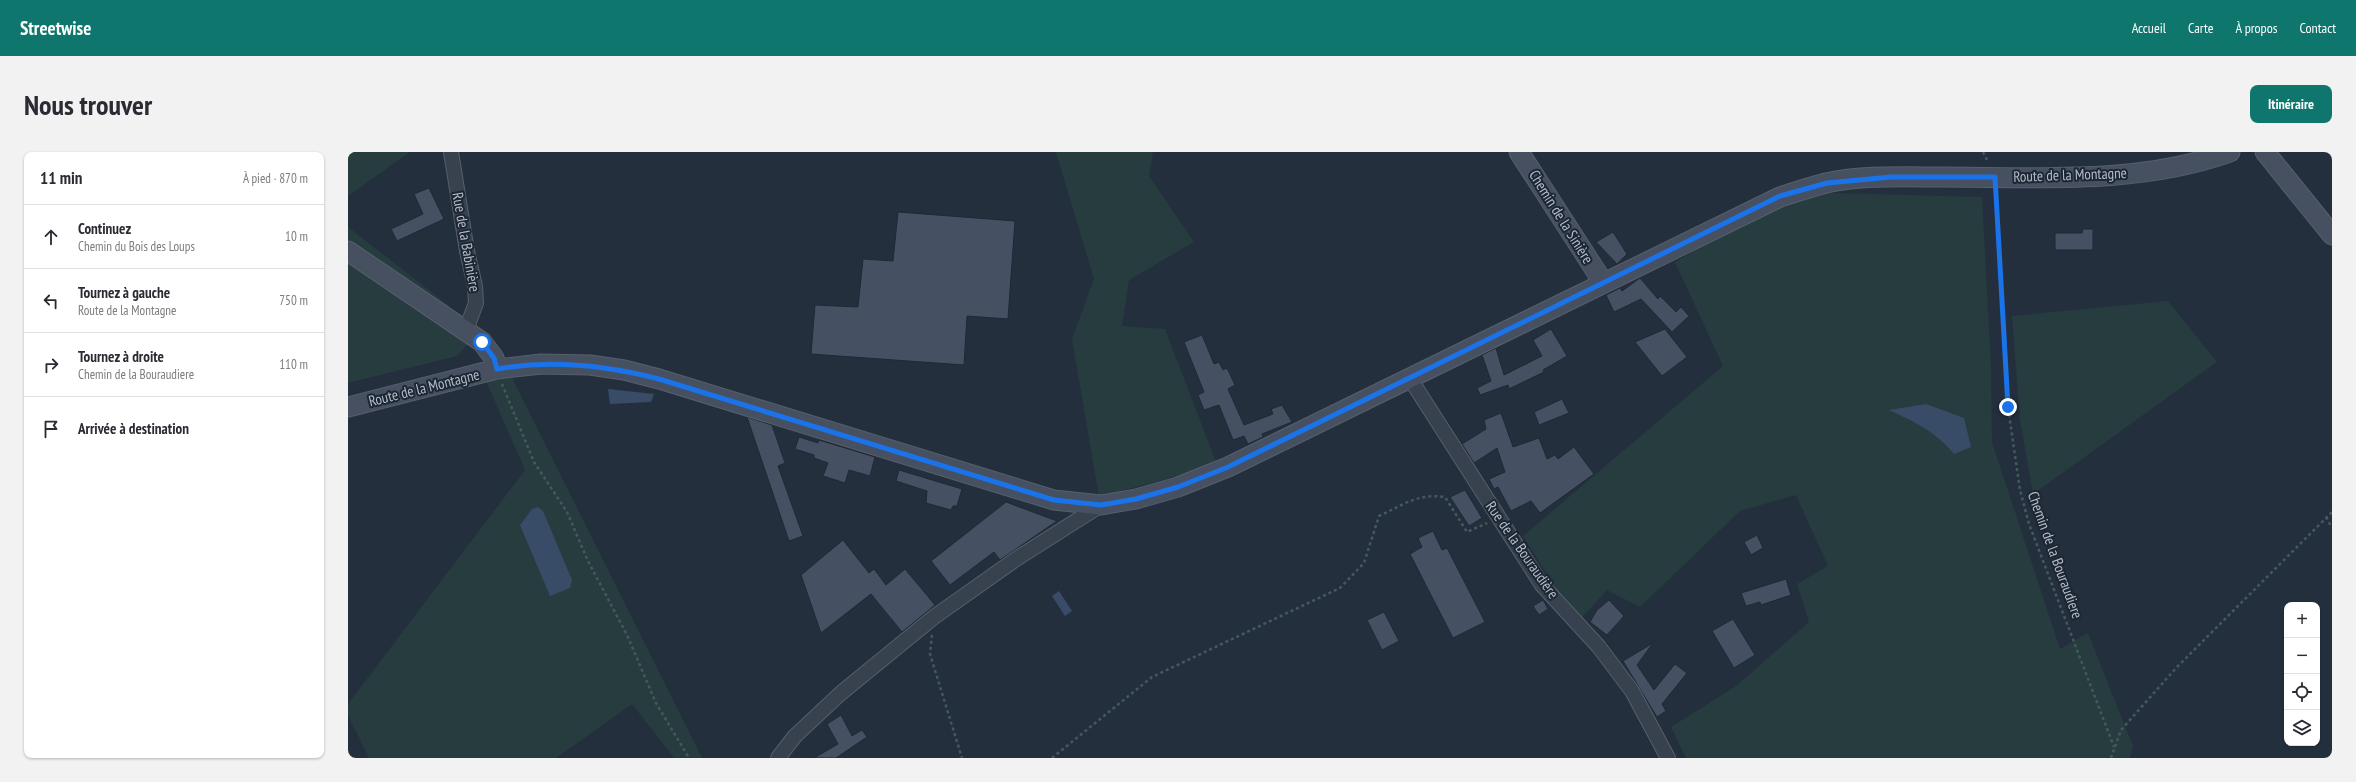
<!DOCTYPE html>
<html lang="fr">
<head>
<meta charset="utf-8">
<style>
  :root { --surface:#fff; --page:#f2f2f3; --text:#2b2b33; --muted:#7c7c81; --line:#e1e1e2; --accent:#0f766e }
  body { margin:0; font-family:"PT Sans Narrow",sans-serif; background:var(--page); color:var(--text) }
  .controls { position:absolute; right:12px; bottom:12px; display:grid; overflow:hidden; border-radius:8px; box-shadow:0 1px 3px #0004 }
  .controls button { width:36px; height:36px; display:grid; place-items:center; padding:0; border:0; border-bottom:1px solid var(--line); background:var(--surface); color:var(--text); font:20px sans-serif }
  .stop { position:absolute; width:12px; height:12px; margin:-9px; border:3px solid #1a73e8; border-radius:50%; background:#fff }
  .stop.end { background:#1a73e8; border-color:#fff; box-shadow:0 1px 4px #0008 }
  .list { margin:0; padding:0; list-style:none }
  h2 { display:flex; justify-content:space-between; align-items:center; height:52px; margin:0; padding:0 16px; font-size:17px }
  h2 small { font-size:13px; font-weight:400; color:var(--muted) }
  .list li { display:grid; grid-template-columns:26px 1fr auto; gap:12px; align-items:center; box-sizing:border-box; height:64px; padding:0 16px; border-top:1px solid var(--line) }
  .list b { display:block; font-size:15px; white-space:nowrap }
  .list p { margin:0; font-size:13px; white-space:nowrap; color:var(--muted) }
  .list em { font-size:13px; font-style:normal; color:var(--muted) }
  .icon { flex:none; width:22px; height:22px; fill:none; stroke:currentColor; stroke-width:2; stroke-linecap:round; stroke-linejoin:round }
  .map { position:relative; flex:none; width:1984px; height:606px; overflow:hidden; border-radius:8px }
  header { display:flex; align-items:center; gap:24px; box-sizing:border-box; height:56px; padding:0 20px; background:var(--accent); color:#fff }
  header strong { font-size:19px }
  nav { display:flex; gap:22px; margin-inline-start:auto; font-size:14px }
  .intro { display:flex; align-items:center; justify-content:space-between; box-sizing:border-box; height:96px; padding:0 24px }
  h1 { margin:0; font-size:28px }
  .button { padding:10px 18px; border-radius:8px; background:var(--accent); color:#fff; font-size:14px; font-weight:700 }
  main { display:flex; gap:24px; padding:0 24px }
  aside { flex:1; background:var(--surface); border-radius:8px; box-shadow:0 1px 3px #0004 }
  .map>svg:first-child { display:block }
  .green { fill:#263c3f }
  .water { fill:#394c67 }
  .building { fill:#455162; stroke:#1f2835 }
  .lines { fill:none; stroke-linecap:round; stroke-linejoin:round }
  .street-casing { stroke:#565f6c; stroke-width:16 }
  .secondary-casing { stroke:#565f6c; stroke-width:21 }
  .path { stroke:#44595c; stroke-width:2.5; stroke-dasharray:3 3; stroke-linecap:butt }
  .street { stroke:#38414e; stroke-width:14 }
  .secondary { stroke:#465061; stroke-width:19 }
  .route { stroke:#1a73e8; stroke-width:5 }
  .labels { text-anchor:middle; stroke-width:4; stroke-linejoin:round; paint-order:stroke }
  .street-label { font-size:15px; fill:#b4bcc9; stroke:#1d2633 }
</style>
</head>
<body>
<header>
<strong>Streetwise</strong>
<nav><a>Accueil</a><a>Carte</a><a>À propos</a><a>Contact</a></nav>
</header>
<div class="intro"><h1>Nous trouver</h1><a class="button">Itinéraire</a></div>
<main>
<aside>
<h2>11 min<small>À pied · 870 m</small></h2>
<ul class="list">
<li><svg class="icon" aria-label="ahead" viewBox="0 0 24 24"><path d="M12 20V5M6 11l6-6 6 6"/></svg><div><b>Continuez</b><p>Chemin du Bois des Loups</p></div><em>10 m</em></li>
<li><svg class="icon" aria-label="left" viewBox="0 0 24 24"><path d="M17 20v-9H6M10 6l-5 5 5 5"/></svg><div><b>Tournez à gauche</b><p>Route de la Montagne</p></div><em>750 m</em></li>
<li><svg class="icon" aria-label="right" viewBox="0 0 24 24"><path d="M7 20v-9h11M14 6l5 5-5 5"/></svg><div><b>Tournez à droite</b><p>Chemin de la Bouraudiere</p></div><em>110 m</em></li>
<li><svg class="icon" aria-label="arrive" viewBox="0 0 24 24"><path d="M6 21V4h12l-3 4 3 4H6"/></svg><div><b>Arrivée à destination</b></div></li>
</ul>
</aside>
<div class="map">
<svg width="1984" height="606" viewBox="0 0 1984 606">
  <rect width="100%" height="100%" fill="#242f3e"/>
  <path class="green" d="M0,0h62l-62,44z
    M708,0h97l-4,24 45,66 -65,38 -7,46 43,3 51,133 -39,14 -78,21 -27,-158 22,-60z
    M1447,40l187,5 9,170 1,75 68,207 28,-16 45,113 -3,12h-444l-15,-31 65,-41 73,-64 -12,-38 31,-18 -32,-71 -56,16 -100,96 -33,-17 -30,33 -54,-87 200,-170 -48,-104z
    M0,75l100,78 20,39 -11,12 -109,27z
    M1820,149l49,61 -184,132 -13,-74 -8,-104z
    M163,224l191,382h-28l-42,-54 -76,54h-187l-21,-43v-11l177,-234 -39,-89z"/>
  <path class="water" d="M260,237l46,5 -3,8 -41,2z
    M1578,252l38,14 7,29 -17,7c-18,-22 -39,-32 -65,-44z
    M190,355l5,4 29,69 -2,8 -20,8 -30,-71 12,-16z
    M711,439l13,20 -7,5 -13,-20z"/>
  <path class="building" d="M81,36l15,31 -47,22 -6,-12 32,-15 -9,-20z
    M550,60l117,9 -7,98 -41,-3 -3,49 -153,-11 4,-49 43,2 5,-48 30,2z
    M1735,77h10v21h-38v-17h27z
    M1265,80l14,22 -10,10 -21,-22z
    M1292,126l18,21 2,-3 16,16 5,-5 8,9 -17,16 -31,-33 -27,13 -8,-17 14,-7 2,3z
    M1203,177l16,27 -24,14 1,2 -35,17 -1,-4 -28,10 -3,-7 14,-7 -9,-26 14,-7 8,27 38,-19 -9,-16z
    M1317,177l22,28 -25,19 -27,-34z
    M854,183l12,29 5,-2 4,8 4,-2 8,17 -7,4 16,36 29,-11 -2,-5 11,-4 10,17 -30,12 1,3 -15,7 -4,-8 -11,4 -14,-35 -15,5 -6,-15 6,-3 -20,-50z
    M1214,247l7,14 -30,12 -5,-13z
    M1153,261l12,34 26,-9 8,21 8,-4 3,4 16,-12 20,27 -54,39 -9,-12 -20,10 -13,-24 -4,2 -5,-10 16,-7 -8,-24 -23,15 -12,-19 24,-15 -2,-9z
    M399,265l25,8 13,38 -7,3 25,70 -14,5z
    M451,285l19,6 1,-3 56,17 -5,19 -21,-6 -4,13 -22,-7 5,-13 -14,-5v-3l-19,-6z
    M551,318l63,19 -5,17h-4l-2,4 -25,-7 1,-12 -31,-10z
    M1117,338l17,28 -13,8 -19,-29z
    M658,350l51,19 -57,39 -6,-8 -44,33 -19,-24z
    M1085,379l9,19 5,-2 38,74 -32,16 -43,-84 12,-7 -4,-9z
    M1409,383l6,13 -12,7 -7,-13z
    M495,388l26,33 5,-4 12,16 19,-16 30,36 -33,27 -31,-38 -50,39 -20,-58z
    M1438,427l5,16 -30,10 -1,-3 -14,4 -5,-13z
    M1195,448l5,9 -9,6 -6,-9z
    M1261,448l15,16 -17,19 -17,-13 7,-12z
    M1036,460l15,29 -17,9 -15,-30z
    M1385,467l22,36 -21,13 -22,-37z
    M1305,491l-16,22 17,25 21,-26 12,9 -25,31 4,7 -9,6 -34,-56z
    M493,563l11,21 10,-6 5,7 -31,21h-22l24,-14 -11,-20z"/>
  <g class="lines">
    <g class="street-casing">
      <path id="street" d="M103,0l16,99 8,35 1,17 -10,27
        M1061,225l133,208 57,62 33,44 36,67
        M430,606l17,-22 46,-43 93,-76 82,-58 85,-54"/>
    </g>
    <g class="secondary-casing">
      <path id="secondary" d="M1171,0l84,130
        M1917,0l67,83
        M0,99l134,91 12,16 3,11
        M0,255l149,-38 44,-5 49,1 34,5 35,9 395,121 47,5 35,-6 42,-12 50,-20 552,-270c15,-5 31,-10 46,-14 37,-8 78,-6 115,-6 96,0 198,8 289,-25"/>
    </g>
    <path class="path" d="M1635,0l5,10
      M1648,41l12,214 12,83 9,34 85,223
      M154,232l32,78 33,50 21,49 39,74 29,68 33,55
      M1978,365l6,11
      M584,483l-2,19 32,104
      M704,606l100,-81 188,-89 24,-25 15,-47c24,-11 39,-23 66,-19l22,35 20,-9
      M1763,606l10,-28 56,-63 155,-155"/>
    <use href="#street" class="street"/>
    <use href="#secondary" class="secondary"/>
  </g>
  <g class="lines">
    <path class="route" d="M134,190l12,16 3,11c55,-10 108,-4 162,10l395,121 47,5 35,-6 42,-12 50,-20 552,-271 47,-13 64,-6h104l13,230"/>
  </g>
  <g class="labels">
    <g class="street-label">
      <text transform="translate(1722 23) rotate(-2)" y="5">Route de la Montagne</text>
      <text transform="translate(1213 65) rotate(58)" y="5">Chemin de la Sinière</text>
      <text transform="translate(118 90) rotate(80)" y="5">Rue de la Babinière</text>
      <text transform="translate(76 236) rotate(-14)" y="5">Route de la Montagne</text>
      <text transform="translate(1174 398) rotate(55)" y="5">Rue de la Bouraudière</text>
      <text transform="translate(1707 403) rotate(70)" y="5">Chemin de la Bouraudiere</text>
    </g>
  </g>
</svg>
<div class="controls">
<button>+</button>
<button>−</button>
<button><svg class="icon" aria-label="locate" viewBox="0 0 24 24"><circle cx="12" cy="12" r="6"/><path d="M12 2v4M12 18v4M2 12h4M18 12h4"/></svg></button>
<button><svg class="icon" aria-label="layers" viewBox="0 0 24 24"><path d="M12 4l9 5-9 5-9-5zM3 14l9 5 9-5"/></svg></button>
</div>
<div class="stop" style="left:134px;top:190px"></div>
<div class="stop end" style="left:1660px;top:255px"></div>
</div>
</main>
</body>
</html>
